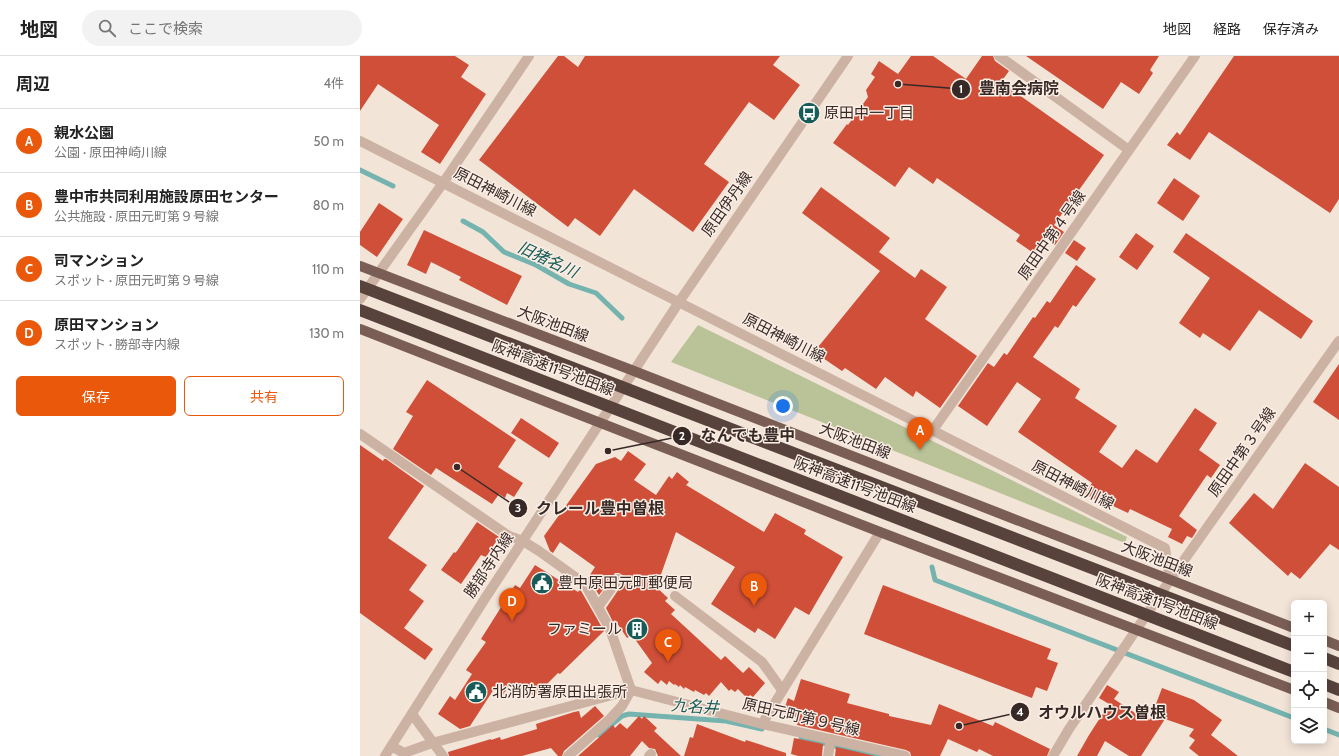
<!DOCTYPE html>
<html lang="ja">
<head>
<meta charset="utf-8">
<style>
  :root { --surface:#fff; --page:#f2f2f2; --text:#222; --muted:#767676; --line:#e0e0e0; --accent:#ea580c }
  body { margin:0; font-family:Cabin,"Noto Sans JP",sans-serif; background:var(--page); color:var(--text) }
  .controls { position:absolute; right:12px; bottom:12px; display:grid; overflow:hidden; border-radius:6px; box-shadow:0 2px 10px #0003 }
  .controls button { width:36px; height:36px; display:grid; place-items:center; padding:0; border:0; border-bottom:1px solid var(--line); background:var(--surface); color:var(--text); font:20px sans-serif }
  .you { position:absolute; left:423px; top:350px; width:14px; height:14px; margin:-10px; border:3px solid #fff; border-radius:50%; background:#1a73e8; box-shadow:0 0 0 6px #1a73e833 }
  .badge { display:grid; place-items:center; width:26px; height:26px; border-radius:50%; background:var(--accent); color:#fff; font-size:13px; font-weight:700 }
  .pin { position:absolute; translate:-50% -33px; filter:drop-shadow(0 1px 2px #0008) }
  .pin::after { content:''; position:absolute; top:21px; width:14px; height:12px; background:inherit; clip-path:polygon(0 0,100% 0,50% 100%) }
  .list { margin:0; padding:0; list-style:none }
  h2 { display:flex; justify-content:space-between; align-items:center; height:52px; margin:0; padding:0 16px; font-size:17px }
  h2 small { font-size:13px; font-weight:400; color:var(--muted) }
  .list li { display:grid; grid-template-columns:26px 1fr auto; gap:12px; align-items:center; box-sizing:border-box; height:64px; padding:0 16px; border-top:1px solid var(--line) }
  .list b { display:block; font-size:15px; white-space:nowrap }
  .list p { margin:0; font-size:13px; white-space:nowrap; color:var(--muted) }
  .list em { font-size:13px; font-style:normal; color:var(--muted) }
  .actions { display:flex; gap:8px; padding:12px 16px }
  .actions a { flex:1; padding:9px 0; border:1px solid var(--accent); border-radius:6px; text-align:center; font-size:14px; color:var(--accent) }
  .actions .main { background:var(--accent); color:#fff }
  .icon { flex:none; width:22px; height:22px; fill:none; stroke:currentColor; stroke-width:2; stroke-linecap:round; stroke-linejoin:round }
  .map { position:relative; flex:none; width:979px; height:700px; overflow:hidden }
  header { display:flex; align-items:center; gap:24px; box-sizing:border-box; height:56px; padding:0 20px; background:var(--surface); border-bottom:1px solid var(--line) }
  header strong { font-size:19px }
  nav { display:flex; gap:22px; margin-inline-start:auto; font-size:14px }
  .search { width:280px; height:36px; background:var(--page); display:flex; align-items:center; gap:10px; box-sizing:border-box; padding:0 14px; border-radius:22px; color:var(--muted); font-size:15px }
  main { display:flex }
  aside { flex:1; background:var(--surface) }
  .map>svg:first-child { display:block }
  .green { fill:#b9c397 }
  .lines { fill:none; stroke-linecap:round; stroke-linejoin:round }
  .stream { stroke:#75b3af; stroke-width:5 }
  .building { fill:#d04f39 }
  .minor { stroke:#ccb2a3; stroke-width:10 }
  .major { stroke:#7a5e55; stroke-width:10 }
  .highway { stroke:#58423c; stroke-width:12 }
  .highway-bridge { stroke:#58423c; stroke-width:12 }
  .labels { text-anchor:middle; stroke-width:3; stroke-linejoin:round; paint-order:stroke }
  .poi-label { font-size:15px; fill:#372926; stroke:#fbeee5; text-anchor:start }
  .street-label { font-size:15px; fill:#372926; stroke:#fbeee5 }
  .water-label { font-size:16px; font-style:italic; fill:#185c59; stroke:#fbeee5 }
  .leader { fill:none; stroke:#372926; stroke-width:1.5 }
  .callout-dot { fill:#372926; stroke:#fbeee5; stroke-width:1.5 }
  .mark-label { font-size:12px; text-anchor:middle; font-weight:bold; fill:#fff }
  .callout-label { font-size:16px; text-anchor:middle; font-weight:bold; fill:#372926; stroke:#fbeee5; stroke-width:3; stroke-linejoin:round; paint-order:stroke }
</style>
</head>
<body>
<header>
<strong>地図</strong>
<div class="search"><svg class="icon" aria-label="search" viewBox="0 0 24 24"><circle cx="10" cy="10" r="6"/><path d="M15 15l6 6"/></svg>ここで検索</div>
<nav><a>地図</a><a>経路</a><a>保存済み</a></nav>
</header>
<main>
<aside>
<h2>周辺<small>4件</small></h2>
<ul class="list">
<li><span class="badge">A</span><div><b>親水公園</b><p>公園 · 原田神崎川線</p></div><em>50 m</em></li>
<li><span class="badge">B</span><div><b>豊中市共同利用施設原田センター</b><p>公共施設 · 原田元町第９号線</p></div><em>80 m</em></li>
<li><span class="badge">C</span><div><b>司マンション</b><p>スポット · 原田元町第９号線</p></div><em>110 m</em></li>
<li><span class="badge">D</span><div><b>原田マンション</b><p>スポット · 勝部寺内線</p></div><em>130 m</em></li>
</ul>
<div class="actions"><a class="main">保存</a><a>共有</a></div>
</aside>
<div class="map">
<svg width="979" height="700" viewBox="0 0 979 700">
  <rect width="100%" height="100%" fill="#f3e4d8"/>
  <path class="green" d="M338,269l429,212 -2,6 -454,-181z"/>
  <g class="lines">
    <path class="stream" d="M0,114l33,16
      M103,165l20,11 21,20 32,13 33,19 27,9 26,25
      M572,511l3,13 359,138
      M964,673l15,6
      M239,679l23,-19 7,-2 97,7 36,8
      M441,682l25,6
      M474,690l46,10"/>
  </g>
  <path class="building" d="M0,0h95l14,9 -8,12 25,17 -46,70 -19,-12 18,-27 -61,-41 -18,27z
    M198,0h6l14,11 7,-11h195l-7,9 27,20 -26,35 -25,-18 -45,62 25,18 -36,50 -59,-43 -34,47 -25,-18 -7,9 -89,-67z
    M551,0h22l33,23 16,-23h11l2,5 14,10 -8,11 103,73 -50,70 10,7 -9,13 -10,-7 -10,16 -19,-13 4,-6 -83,-57 -4,6 -24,-17 -14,20 -62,-44 14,-19 1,1 20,-28 -2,-7 9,-13 -4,-3 8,-13 19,13z
    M666,0h133l-9,14 3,3 -14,21 -18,-12 -18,27z
    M874,0h105v143l-9,14 -121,-81 -19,28 -23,-15 10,-13 3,3z
    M814,122l26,18 -17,25 -26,-18z
    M461,131l69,51 -11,14 36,26 6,-9 26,18 -22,32 52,37 -37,52 -24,-17 -3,6 -28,-20 -9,12 -31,-21 -3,3 -28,-19 66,-81 -78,-58z
    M19,147l24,16 -26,38 -17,-12v-13z
    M64,174l98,46 -15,29 -48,-25 2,-3 -30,-15 -5,12 -19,-9z
    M776,177l18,13 -17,24 -18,-13z
    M826,177l127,88 -12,18 -42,-29 -29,41 -27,-18 -3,5 -21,-15 31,-45 -37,-26z
    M714,184l12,8 -9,13 -12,-8z
    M716,209l20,14 -20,28 -3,-2 -15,23 -3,-2 -22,31 47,32 -5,9 42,28 -18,26 23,16 14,-19 21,14 38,-55 22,15 -18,27 21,15 -9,13 -4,-3 -28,41 18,14 -5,8 -5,-2 -5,8 -14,-7 4,-8 -42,-20 -2,4 -17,-8 -1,3 -25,-14 7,-11 -74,-51 23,-33 -24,-17 -30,44 -29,-20 30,-43 6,4 10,-14 3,2 26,-38 2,1 12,-17 3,2z
    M979,308v56l-26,-18z
    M67,324l89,60 -18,27 25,16 -9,14 -7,-4 -2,5 -6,-4 -7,10 -56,-36 -5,7 -38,-26 20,-33 -7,-4z
    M161,362l38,25 -10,15 -38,-25z
    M0,389l23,16 1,-2h2l38,27 -36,52 39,27 -18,25 15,11 -20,27 29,21 -8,11 -65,-47z
    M268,395l18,13 -12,16 22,15 13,-19 3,3 5,-7 12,10 -3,3 78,47 11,-19 31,17 -2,4 39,23 -34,58 -14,-8 -20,32 -17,-11 -3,5 -44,-29 24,-37 -59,-35 -17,48 -4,6 13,12 -3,3 10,9 -4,4 50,46 4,-4 18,17 6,-6 16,16 -12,14 -3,-2 -3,3 -9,-9 -3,3 -4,-3 -2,2 -8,-9 -12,14 -3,-3 -2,2 -9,-5 -1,2 -9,-5 -1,2 -4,-4 -1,2 -4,-3 -1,1 -5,-4 -2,4 -6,-5 -3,4 -14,-12 8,-9 -20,-28 -5,3 -12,-18 -2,2 -7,-14 17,-25 1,-7 -5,-3h-4l-16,22 -11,-17 7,-11 -35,-25 -7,11 -3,-2 -6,-15 52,-72 19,-7 6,4z
    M945,407l34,24v63l-9,-6 -30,35 -9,-7 -3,4 -59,-53 25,-30 19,16z
    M117,466l22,15 -13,20 -5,-2 -20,29 -20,-14 13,-18 1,1 2,-2z
    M175,509l43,27 2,-3 24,42 -44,43 -2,-1 -24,24 -9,-10 -5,8 -12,-8 -5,8 -9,-6 -24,37 -10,3 -22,-15 12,-18 5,4 17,-26 -6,-4 20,-28 -5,-3 34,-54 5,3z
    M523,529l168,64 -4,10 11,4 -11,28 -11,-4 -4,11 -168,-64z
    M441,623l49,15 -3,9 42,11v2l42,9 8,-21 54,22 2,-4 55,27 -3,7h-54l-14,-7 -2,3 -29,-13 -8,17h-29l-1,-4 -4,-2 -109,-25 2,-7 -16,-5 5,-15 6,3z
    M747,629l12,7 -5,7 24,16 1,-2 11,7 12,-32 32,12 28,20 -11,15 27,21h-39l-10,-8 6,-8 -6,-4 5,-7 -29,-10 -24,37h-12l-24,-15 -8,15h-20l12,-21 20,-31 -10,-6z
    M235,650l9,10 -40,35 -2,5h-4l-7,-8 -29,8h-73l-1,-4 43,-13v1l9,-3 1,3 36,-11 -1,-5 38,-12 5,-1 2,7z
    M279,660l3,3 2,-3 13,12 -3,3 27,25h-23l-3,-7 -6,-1 -7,-7 -12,15h-52l35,-31 2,3 5,-5 7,6z
    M337,668l48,18 1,-2 40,13v3h-102l6,-19 3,1z
    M434,682l29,6 -1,12h-24l-7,-2z
    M476,691l39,9h-40z"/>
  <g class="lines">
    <path class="minor" d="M639,0l130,94
      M0,85l805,407 5,32
      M0,243l83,-116 86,-127
      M573,374l262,-374
      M0,378l149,102 14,5 16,10 46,33 25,45 21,61 -9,16 -12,13 -42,37
      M315,540l87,66 20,28
      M238,551l20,-28
      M52,658l31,42
      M402,668l118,-192
      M31,690l13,7 28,-10 199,-53 131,34 143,32
      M25,700l99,-156 195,-298 169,-246
      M289,700l2,-2
      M468,700l3,-17
      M693,700l16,-27 101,-149 169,-239"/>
    <path class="major" d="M0,210l274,105 660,257
      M0,273l520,203 414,158
      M964,584l15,6
      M964,646l15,6"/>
    <path class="highway" d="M964,602l15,6
      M964,628l15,6"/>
    <path class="highway-bridge" d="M0,230l934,360
      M0,254l934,362"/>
  </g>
  <defs>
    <g id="bus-disc" transform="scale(1.15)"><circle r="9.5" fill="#185c59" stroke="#fbeee5"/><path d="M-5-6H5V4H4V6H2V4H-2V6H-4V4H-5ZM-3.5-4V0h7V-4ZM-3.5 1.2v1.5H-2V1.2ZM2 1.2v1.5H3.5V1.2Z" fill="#fff"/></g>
    <g id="civic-disc" transform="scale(1.15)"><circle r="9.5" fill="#185c59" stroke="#fbeee5"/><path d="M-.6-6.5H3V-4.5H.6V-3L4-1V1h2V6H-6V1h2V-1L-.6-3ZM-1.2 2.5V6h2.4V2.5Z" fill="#fff"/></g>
    <g id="building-disc" transform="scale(1.15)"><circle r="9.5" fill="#185c59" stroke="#fbeee5"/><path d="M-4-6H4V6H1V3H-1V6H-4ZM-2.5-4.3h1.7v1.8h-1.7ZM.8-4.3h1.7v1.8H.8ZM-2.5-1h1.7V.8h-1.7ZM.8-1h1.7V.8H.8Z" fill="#fff"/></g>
  </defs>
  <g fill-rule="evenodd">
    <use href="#bus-disc" x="449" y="57"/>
    <use href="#civic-disc" x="182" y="527"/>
    <use href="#building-disc" x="277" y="573"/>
    <use href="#civic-disc" x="116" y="636"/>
  </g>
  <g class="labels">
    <g class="poi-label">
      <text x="464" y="62">原田中一丁目</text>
      <text x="198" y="532">豊中原田元町郵便局</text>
      <text x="262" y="578" text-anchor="end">ファミール</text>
      <text x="132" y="641">北消防署原田出張所</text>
    </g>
    <g class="street-label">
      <text transform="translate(135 136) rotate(27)" y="5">原田神崎川線</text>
      <text transform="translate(367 148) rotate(-55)" y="5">原田伊丹線</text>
      <text transform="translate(692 179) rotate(-55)" y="5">原田中第４号線</text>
      <text transform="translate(193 268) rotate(21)" y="5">大阪池田線</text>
      <text transform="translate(424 282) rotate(27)" y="5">原田神崎川線</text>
      <text transform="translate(193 312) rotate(21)" y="5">阪神高速11号池田線</text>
      <text transform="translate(495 385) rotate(21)" y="5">大阪池田線</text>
      <text transform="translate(882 396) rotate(-55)" y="5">原田中第３号線</text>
      <text transform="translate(495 429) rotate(21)" y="5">阪神高速11号池田線</text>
      <text transform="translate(713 429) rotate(27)" y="5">原田神崎川線</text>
      <text transform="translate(797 503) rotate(21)" y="5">大阪池田線</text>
      <text transform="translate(129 509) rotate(-56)" y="5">勝部寺内線</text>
      <text transform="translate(797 546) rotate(21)" y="5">阪神高速11号池田線</text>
      <text transform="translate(441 661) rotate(13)" y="5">原田元町第９号線</text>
    </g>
    <g class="water-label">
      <text transform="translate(188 203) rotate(25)" y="6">旧猪名川</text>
      <text transform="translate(335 650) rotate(4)" y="6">九名井</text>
    </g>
  </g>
  <path class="leader" d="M538 28L601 33M248 395L322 380M97 411L158 452M599 670L660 656"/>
  <g class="callout-dot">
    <circle cx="538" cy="28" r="4"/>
    <circle cx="248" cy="395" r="4"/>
    <circle cx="97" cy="411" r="4"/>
    <circle cx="599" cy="670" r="4"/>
    <circle cx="601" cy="33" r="10"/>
    <circle cx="322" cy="380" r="10"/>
    <circle cx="158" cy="452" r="10"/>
    <circle cx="660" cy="656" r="10"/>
  </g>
  <g class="mark-label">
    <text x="601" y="37">1</text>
    <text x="322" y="384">2</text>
    <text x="158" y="456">3</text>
    <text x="660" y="660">4</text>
  </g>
  <g class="callout-label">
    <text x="659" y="38">豊南会病院</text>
    <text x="388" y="385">なんでも豊中</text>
    <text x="240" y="458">クレール豊中曽根</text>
    <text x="742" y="662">オウルハウス曽根</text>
  </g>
</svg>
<div class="controls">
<button>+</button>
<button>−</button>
<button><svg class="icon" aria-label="locate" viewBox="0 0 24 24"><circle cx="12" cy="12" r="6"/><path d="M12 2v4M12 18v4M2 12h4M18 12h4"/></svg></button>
<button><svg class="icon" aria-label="layers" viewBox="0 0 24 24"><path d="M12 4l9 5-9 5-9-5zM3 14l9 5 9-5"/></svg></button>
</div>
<div class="you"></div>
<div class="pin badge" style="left:560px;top:394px">A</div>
<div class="pin badge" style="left:394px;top:550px">B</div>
<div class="pin badge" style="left:308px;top:606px">C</div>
<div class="pin badge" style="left:152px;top:565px">D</div>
</div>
</main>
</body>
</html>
